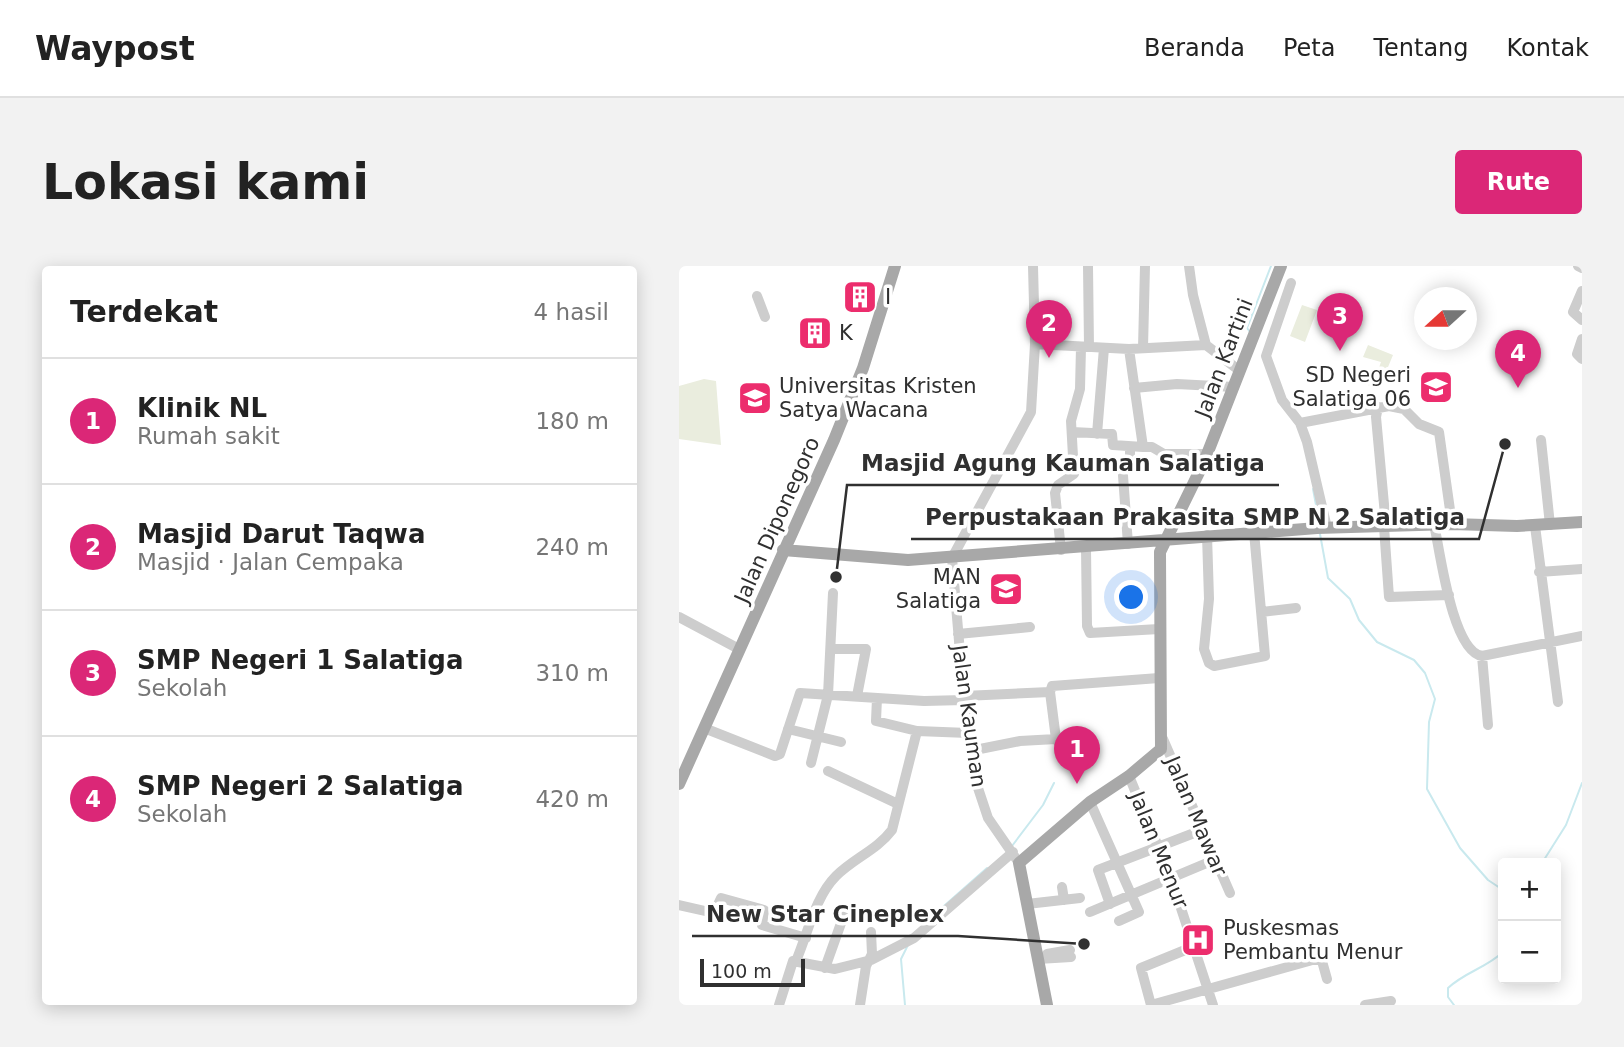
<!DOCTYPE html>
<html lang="id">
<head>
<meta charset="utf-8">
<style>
  :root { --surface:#fff; --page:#f2f2f2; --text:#222; --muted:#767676; --line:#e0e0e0; --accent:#db2777 }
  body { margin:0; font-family:"DejaVu Sans",sans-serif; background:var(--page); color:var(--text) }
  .controls { position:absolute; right:21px; bottom:21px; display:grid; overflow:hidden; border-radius:7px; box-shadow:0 4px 18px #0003 }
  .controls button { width:63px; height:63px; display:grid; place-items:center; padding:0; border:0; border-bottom:2px solid var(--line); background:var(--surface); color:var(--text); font:35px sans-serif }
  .compass { position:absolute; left:735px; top:21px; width:63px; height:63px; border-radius:50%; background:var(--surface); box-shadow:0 4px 18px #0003; rotate:249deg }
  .scale { position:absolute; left:21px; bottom:18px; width:105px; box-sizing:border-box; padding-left:7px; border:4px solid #303030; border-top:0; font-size:19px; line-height:24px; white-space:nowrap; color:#303030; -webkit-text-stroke:5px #fff; paint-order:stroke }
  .you { position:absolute; left:453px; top:332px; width:24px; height:24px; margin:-18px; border:5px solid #fff; border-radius:50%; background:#1a73e8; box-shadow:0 0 0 10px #1a73e833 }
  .badge { display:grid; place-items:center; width:46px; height:46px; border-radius:50%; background:var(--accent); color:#fff; font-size:23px; font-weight:700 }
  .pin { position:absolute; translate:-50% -58px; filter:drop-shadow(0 2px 4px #0008) }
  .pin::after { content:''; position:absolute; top:37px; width:24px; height:21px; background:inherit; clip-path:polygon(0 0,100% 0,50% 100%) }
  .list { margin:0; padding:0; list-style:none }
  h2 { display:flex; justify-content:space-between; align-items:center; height:91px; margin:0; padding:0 28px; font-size:30px }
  h2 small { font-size:23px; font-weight:400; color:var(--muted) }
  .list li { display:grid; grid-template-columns:46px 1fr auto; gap:21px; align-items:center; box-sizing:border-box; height:126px; padding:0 28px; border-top:2px solid var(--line) }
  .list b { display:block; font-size:26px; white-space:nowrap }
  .list p { margin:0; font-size:23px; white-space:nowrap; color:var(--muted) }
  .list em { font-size:23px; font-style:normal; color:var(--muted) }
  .map { position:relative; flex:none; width:903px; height:739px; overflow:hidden; border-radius:7px }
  header { display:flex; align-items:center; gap:42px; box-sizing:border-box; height:98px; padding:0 35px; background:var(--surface); border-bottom:2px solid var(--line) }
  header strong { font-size:33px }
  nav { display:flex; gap:38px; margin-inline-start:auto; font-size:24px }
  .intro { display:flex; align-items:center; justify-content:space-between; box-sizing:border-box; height:168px; padding:0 42px }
  h1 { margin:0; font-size:49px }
  .button { padding:18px 32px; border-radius:7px; background:var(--accent); color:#fff; font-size:24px; font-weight:700 }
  main { display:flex; gap:42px; padding:0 42px }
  aside { flex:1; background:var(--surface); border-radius:7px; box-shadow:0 4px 18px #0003 }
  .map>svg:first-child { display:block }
  .park { fill:#eaedde }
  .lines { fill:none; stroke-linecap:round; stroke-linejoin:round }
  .stream { stroke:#c9e9ee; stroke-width:2 }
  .minor { stroke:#cdcdcd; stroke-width:10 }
  .major { stroke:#a8a8a8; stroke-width:12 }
  .labels { text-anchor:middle; stroke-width:7; stroke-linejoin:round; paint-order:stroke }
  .poi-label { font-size:21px; fill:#303030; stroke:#fff; text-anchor:start }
  .street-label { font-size:21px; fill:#303030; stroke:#fff }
  .leader { fill:none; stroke:#303030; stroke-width:2.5 }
  .callout-dot { fill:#303030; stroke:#fff; stroke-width:2.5 }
  .callout-label { font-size:23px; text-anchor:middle; font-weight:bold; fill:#303030; stroke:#fff; stroke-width:7; stroke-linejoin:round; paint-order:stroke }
</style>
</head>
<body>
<header>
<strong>Waypost</strong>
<nav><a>Beranda</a><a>Peta</a><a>Tentang</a><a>Kontak</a></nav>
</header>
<div class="intro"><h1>Lokasi kami</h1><a class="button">Rute</a></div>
<main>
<aside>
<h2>Terdekat<small>4 hasil</small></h2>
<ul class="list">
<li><span class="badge">1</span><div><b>Klinik NL</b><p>Rumah sakit</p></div><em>180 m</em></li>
<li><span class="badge">2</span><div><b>Masjid Darut Taqwa</b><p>Masjid · Jalan Cempaka</p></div><em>240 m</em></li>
<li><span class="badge">3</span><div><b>SMP Negeri 1 Salatiga</b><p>Sekolah</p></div><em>310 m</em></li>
<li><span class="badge">4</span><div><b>SMP Negeri 2 Salatiga</b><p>Sekolah</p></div><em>420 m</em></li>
</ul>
</aside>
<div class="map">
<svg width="903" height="739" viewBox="0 0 903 739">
  <rect width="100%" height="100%" fill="#fff"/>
  <path class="park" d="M623,39l15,5 -12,32 -15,-6z
    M689,79l25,10 -14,34 -25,-9 5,-12 17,8 5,-14 -18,-5z
    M25,113l12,2 5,64 -42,-6v-53z"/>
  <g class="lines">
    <path class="stream" d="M571,66l-3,-4 24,-62
      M634,223l6,32
      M641,268l8,44 22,21 9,21 18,22 37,18 11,13 10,26 -6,23 -2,67 33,59 28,32 15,10
      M333,580l31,-41 11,-22
      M863,597l24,-38 16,-42
      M257,647l51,-45
      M226,739l-4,-46 7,-14
      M775,739l-6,-8v-9c17,-16 38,-20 55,-36"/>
    <path class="minor" d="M409,0l1,81
      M510,0l4,29 13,50 34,26
      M899,0l4,2
      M612,17l-25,73 16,44 18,23 7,19 20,86
      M903,25l-9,21 9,8
      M78,30l8,21
      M903,73l-5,15 5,5
      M356,78l94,5 77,-4
      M464,82l2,-82
      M455,122l43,-4 57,3
      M699,141l-2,10 10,109
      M621,157l89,-17 15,3 15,15 20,8 13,92
      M393,166l40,2 1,11 30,2 -14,-98
      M418,168l7,-86
      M862,174l9,85
      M464,181h9l12,7h43
      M755,258c6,27 18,127 48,132l100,-20
      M856,260l23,176
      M705,261l5,70 60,-2
      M528,269l2,64 -5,50 5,14 5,3 51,-10 -11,-124
      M449,278l-6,-82 8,-4v-11
      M407,282l1,78 3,7 69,-4
      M382,284l-6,-57 3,-8 16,-11 -3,-53 9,-32 1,-42
      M860,306l43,-3
      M583,346l34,-4
      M0,351l60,32
      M279,368l72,-7
      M153,383h34l-9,47
      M803,390l6,69
      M285,430l86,-4
      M198,432l-1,23 41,10
      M25,462l71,28 5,-2 20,-61 124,8 40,-1
      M109,463l53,13
      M484,473l67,154
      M291,485l50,-10 36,-2
      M386,485l-9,-12 -6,-47 2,-6 107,-8
      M132,497l17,-68 5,-102
      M149,505l70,33
      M450,510l42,102 42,127
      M411,536l49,110 -20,9
      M340,597l-31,-45 -12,-36 -12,-82 -12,-142 79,-146 4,-68 -2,-78
      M383,621l2,13
      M348,638l53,-6
      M431,638l-12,-34 104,-40
      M0,639l35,8 7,-15 43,12 -2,15 44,13
      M411,646l124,-52
      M516,680l-54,22 10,37 165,-46 6,2 5,18
      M366,692l2,-4 23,-4
      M359,693l33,-2
      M117,695c12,-28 19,-64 40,-85 18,-18 41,-26 56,-46l25,-99 51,2
      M146,702l20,-56
      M100,739l14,-44 42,8 36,-9 43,-22 99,-86
      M181,739l6,-39 6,-12 -1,-22
      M686,739l26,-4"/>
    <path class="major" d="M104,284l125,10 409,-32 135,-4 65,2 65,-4
      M0,518l155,-344 29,-72 32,-102
      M368,739l-28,-142 71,-61 39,-26 32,-27 -1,-197 44,-90 77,-196"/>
  </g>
  <defs>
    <g id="building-square" transform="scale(1.75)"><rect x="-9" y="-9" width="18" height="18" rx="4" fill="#ec2d6d" stroke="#fff"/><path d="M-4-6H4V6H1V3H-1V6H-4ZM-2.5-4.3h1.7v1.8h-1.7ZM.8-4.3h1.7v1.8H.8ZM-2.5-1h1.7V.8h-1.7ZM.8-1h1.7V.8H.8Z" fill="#fff"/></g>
    <g id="school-square" transform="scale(1.75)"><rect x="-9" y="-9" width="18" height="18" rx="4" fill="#ec2d6d" stroke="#fff"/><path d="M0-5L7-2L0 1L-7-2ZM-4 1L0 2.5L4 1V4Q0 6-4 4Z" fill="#fff"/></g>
    <g id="university-square" transform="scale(1.75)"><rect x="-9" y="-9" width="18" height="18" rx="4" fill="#ec2d6d" stroke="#fff"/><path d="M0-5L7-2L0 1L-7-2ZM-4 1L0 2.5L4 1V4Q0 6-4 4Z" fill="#fff"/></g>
    <g id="hospital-square" transform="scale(1.75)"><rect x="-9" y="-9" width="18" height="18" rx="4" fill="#ec2d6d" stroke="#fff"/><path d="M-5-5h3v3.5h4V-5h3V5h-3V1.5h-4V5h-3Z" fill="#fff"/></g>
  </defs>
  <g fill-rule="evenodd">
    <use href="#building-square" x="181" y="31"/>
    <use href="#building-square" x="136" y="67"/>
    <use href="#school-square" x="757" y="121"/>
    <use href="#university-square" x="76" y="132"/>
    <use href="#school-square" x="327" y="323"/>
    <use href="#hospital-square" x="519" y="674"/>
  </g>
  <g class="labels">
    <g class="poi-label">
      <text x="206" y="38">I</text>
      <text x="160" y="74">K</text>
      <text x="732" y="116" text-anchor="end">SD Negeri<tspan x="732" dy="24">Salatiga 06</tspan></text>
      <text x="100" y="127">Universitas Kristen<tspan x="100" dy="24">Satya Wacana</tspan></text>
      <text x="302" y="318" text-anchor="end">MAN<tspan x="302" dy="24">Salatiga</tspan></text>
      <text x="544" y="669">Puskesmas<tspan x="544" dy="24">Pembantu Menur</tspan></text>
    </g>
    <g class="street-label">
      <text transform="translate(545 92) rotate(-69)" y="7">Jalan Kartini</text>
      <text transform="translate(98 254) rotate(-66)" y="7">Jalan Diponegoro</text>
      <text transform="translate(290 450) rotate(82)" y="7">Jalan Kauman</text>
      <text transform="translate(517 550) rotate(67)" y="7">Jalan Mawar</text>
      <text transform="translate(480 584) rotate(68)" y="7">Jalan Menur</text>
    </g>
  </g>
  <path class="leader" d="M157 311L168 219H600M826 178L800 273H232M405 678L279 670H13"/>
  <g class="callout-dot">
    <circle cx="157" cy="311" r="7"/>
    <circle cx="826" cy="178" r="7"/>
    <circle cx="405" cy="678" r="7"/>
  </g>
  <g class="callout-label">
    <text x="384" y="205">Masjid Agung Kauman Salatiga</text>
    <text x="516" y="259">Perpustakaan Prakasita SMP N 2 Salatiga</text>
    <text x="146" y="656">New Star Cineplex</text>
  </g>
</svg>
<div class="controls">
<button>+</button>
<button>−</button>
</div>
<svg class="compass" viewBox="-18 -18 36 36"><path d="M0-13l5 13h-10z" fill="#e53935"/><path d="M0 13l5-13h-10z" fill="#767676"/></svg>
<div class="scale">100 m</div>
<div class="you"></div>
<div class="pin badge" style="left:398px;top:518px">1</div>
<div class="pin badge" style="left:370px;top:92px">2</div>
<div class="pin badge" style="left:661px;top:85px">3</div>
<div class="pin badge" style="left:839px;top:122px">4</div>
</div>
</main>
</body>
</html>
